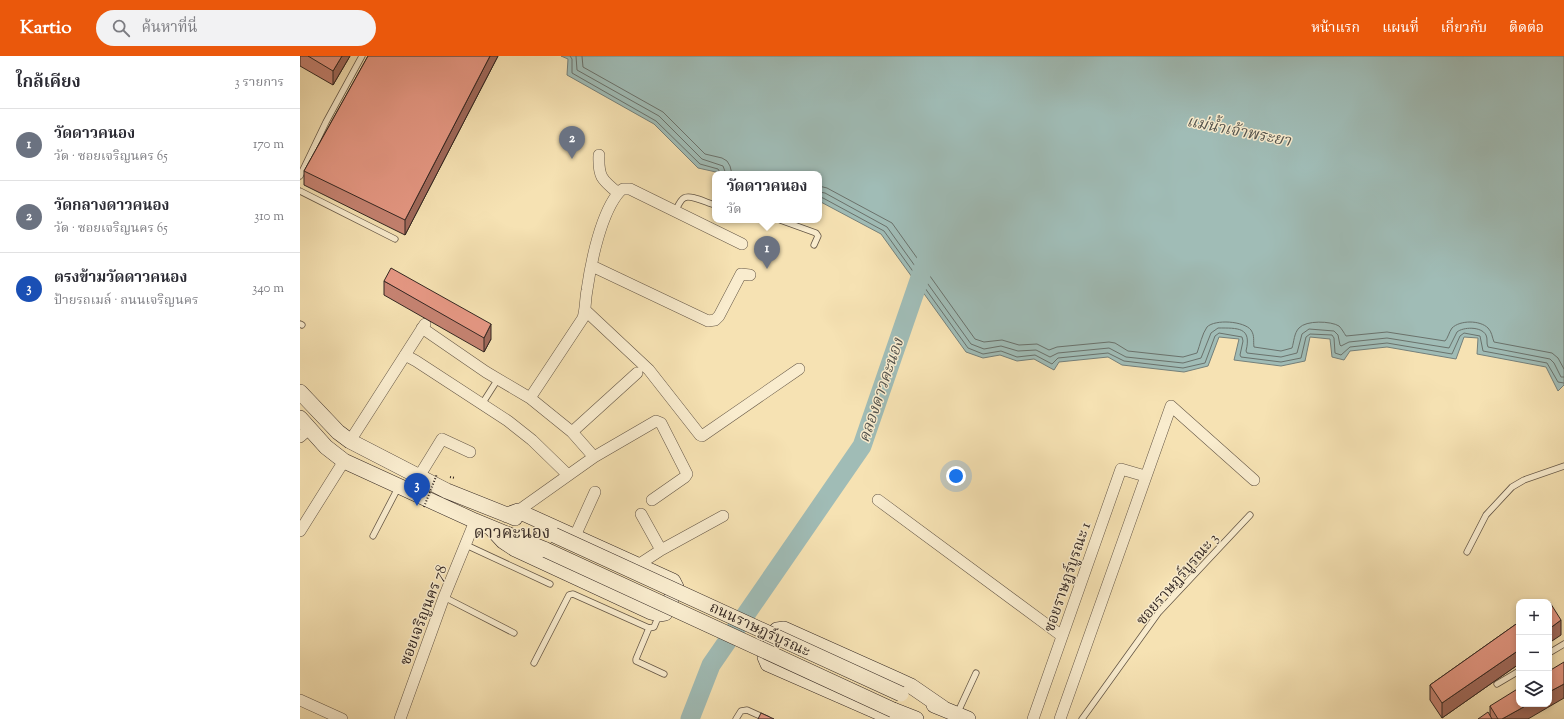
<!DOCTYPE html>
<html lang="th">
<head>
<meta charset="utf-8">
<style>
  :root { --surface:#fff; --page:#f2f2f3; --text:#2b2b33; --muted:#7c7c81; --line:#e1e1e2; --accent:#ea580c }
  body { margin:0; font-family:"Sorts Mill Goudy","Noto Serif Thai",serif; background:var(--page); color:var(--text) }
  .controls { position:absolute; right:12px; bottom:12px; display:grid; overflow:hidden; border-radius:8px; box-shadow:0 2px 6px #0003 }
  .controls button { width:36px; height:36px; display:grid; place-items:center; padding:0; border:0; border-bottom:1px solid var(--line); background:var(--surface); color:var(--text); font:20px sans-serif }
  .you { position:absolute; left:656px; top:420px; width:14px; height:14px; margin:-10px; border:3px solid #fff; border-radius:50%; background:#1a73e8; box-shadow:0 0 0 6px #1a73e833 }
  .badge { display:grid; place-items:center; width:26px; height:26px; border-radius:50%; background:var(--accent); color:#fff; font-size:13px; font-weight:700 }
  .pin { position:absolute; translate:-50% -33px; filter:drop-shadow(0 1px 2px #0008) }
  .pin::after { content:''; position:absolute; top:21px; width:14px; height:12px; background:inherit; clip-path:polygon(0 0,100% 0,50% 100%) }
  .popup { position:absolute; left:412px; top:115px; width:110px; height:52px; box-sizing:border-box; display:grid; place-content:center; border-radius:8px; background:var(--surface); filter:drop-shadow(0 1px 3px #0005); font-size:13px; white-space:nowrap; color:var(--muted) }
  .popup b { font-size:15px; color:var(--text) }
  .popup::after { content:''; position:absolute; left:50%; top:100%; margin-left:-8px; border:8px solid transparent; border-top-color:var(--surface) }
  .list { margin:0; padding:0; list-style:none }
  h2 { display:flex; justify-content:space-between; align-items:center; height:52px; margin:0; padding:0 16px; font-size:17px }
  h2 small { font-size:13px; font-weight:400; color:var(--muted) }
  .list li { display:grid; grid-template-columns:26px 1fr auto; gap:12px; align-items:center; box-sizing:border-box; height:72px; padding:0 16px; border-top:1px solid var(--line) }
  .list b { display:block; font-size:15px; white-space:nowrap }
  .list p { margin:0; font-size:13px; white-space:nowrap; color:var(--muted) }
  .list em { font-size:13px; font-style:normal; color:var(--muted) }
  .icon { flex:none; width:22px; height:22px; fill:none; stroke:currentColor; stroke-width:2; stroke-linecap:round; stroke-linejoin:round }
  .map { position:relative; flex:none; width:1264px; height:663px; overflow:hidden }
  header { display:flex; align-items:center; gap:24px; box-sizing:border-box; height:56px; padding:0 20px; background:var(--accent); color:#fff }
  header strong { font-size:19px }
  nav { display:flex; gap:22px; margin-inline-start:auto; font-size:14px }
  .search { width:280px; height:36px; background:var(--page); display:flex; align-items:center; gap:10px; box-sizing:border-box; padding:0 14px; border-radius:22px; color:var(--muted); font-size:15px }
  main { display:flex }
  aside { flex:1; background:var(--surface) }
  .map>svg:first-child { display:block }
  .water { fill:#a0bcb6; stroke:#74807b }
  .lines { fill:none; stroke-linecap:round; stroke-linejoin:round }
  .shore { stroke:#6a726c; stroke-width:1 }
  .river { stroke:#a0bcb6; stroke-width:19 }
  .lane-casing { stroke:#645646; stroke-width:7 }
  .street-casing { stroke:#645646; stroke-width:12 }
  .secondary-casing { stroke:#332722; stroke-width:16 }
  .path { stroke:#332722; stroke-width:2; stroke-dasharray:1 2; stroke-linecap:butt }
  .lane { stroke:#f9ecce; stroke-width:5.5 }
  .street { stroke:#f9ecce; stroke-width:11 }
  .secondary { stroke:#f9ecce; stroke-width:15 }
  .secondary-bridge-casing { stroke:#332722; stroke-width:16; stroke-linecap:butt }
  .path-bridge { stroke:#332722; stroke-width:2; stroke-dasharray:1 2; stroke-linecap:butt }
  .secondary-bridge { stroke:#f9ecce; stroke-width:15 }
  .wall { fill:#c68372; stroke:#332722 }
  .shaded-wall { fill:#a16a5c; stroke:#332722 }
  .building { fill:#e69884; stroke:#332722 }
  .labels { text-anchor:middle; stroke-width:3; stroke-linejoin:round; paint-order:stroke }
  .street-label { font-size:15px; fill:#332722; stroke:#f9ecce }
  .water-label { font-size:16px; font-style:italic; fill:#54544e; stroke:#f9ecce }
  .quarter-label { font-size:17px; fill:#332722; stroke:#f9ecce }
</style>
</head>
<body>
<header>
<strong>Kartio</strong>
<div class="search"><svg class="icon" aria-label="search" viewBox="0 0 24 24"><circle cx="10" cy="10" r="6"/><path d="M15 15l6 6"/></svg>ค้นหาที่นี่</div>
<nav><a>หน้าแรก</a><a>แผนที่</a><a>เกี่ยวกับ</a><a>ติดต่อ</a></nav>
</header>
<main>
<aside>
<h2>ใกล้เคียง<small>3 รายการ</small></h2>
<ul class="list">
<li><span class="badge" style="background:#6b7280">1</span><div><b>วัดดาวคนอง</b><p>วัด · ซอยเจริญนคร 65</p></div><em>170 m</em></li>
<li><span class="badge" style="background:#6b7280">2</span><div><b>วัดกลางดาวคนอง</b><p>วัด · ซอยเจริญนคร 65</p></div><em>310 m</em></li>
<li><span class="badge" style="background:#1a4fb4">3</span><div><b>ตรงข้ามวัดดาวคนอง</b><p>ป้ายรถเมล์ · ถนนเจริญนคร</p></div><em>340 m</em></li>
</ul>
</aside>
<div class="map">
<svg width="1264" height="663" viewBox="0 0 1264 663">
  <rect width="100%" height="100%" fill="#f6e2b3"/>
  <filter id="stains"><feTurbulence type="fractalNoise" baseFrequency=".005" numOctaves="4"/><feColorMatrix values="0 0 0 0 .2 0 0 0 0 .09 0 0 0 0 .02 0 0 0 .5 -.17"/></filter>
  <radialGradient id="worn" r=".72"><stop offset=".6" stop-color="#630" stop-opacity="0"/><stop offset="1" stop-color="#630" stop-opacity=".3"/></radialGradient>
  <path class="water" d="M261,0h1003v329l-6,6 -12,-24 -69,-13 1,-16 -14,-1 -8,22 -69,-12 -37,4 -6,9 -12,-3 -2,-18 -20,-2 -5,24 -24,5 -47,-6 5,-21 -20,-2 -11,29 -24,6 -62,-7 -14,-8 -49,5 -5,8 -20,-11 -17,2 -17,-6 -17,3 -17,-6 -85,-118 -62,-33v-27h-94l-27,-6 -44,-44 -87,-49 1,-16z"/>
  <g class="lines">
    <path class="shore" d="M270,0l2,3v14l84,48 44,43 18,5 3,5
      M276,0l1,14 82,46 43,43 21,7 3,8
      M282,0l1,11 80,45 42,42 17,4 5,3 3,5 2,8
      M519,130l8,2 65,35 83,116 9,3 18,-2 17,5 18,-1 12,6 8,-3 52,-5 6,1 13,8 55,6 14,-4c3,-8 5,-19 10,-26 8,-8 37,-6 44,3 4,6 2,11 3,17l27,4 11,-3c2,-6 2,-15 7,-20 7,-8 32,-7 40,-2 3,3 5,7 7,10l41,-4 58,9c3,-3 4,-9 7,-13 8,-8 28,-8 36,0 4,4 4,9 6,14l58,11 6,5 6,11
      M519,136l6,1 62,34 84,117 13,5 17,-3 17,5 18,-1 14,7 8,-4 51,-5 17,9 57,6 18,-5 10,-25 7,-5c20,0 34,-1 28,23l1,2 34,4 16,-4 5,-19 7,-5 25,2 4,4 2,10 1,1 8,-4 38,-4 62,10 8,-16c6,-5 24,-6 29,3 2,4 0,8 2,12l62,12 4,4 7,14h3
      M519,141l4,1 61,33 84,117 15,6 18,-3 16,6 18,-2 17,9 6,-6 50,-5 16,8 59,7 22,-5 10,-27 4,-3 23,4 1,4 -3,14 1,2 40,5 20,-4 5,-21 4,-3 22,1 2,3 1,15 6,2 9,-8 37,-4 65,11 8,-18 4,-3 16,3 3,15 64,12 11,19 6,1"/>
    <path class="river" d="M390,663l21,-54 151,-219 64,-186"/>
    <g class="lane-casing">
      <path id="lane" d="M0,120l26,-54 36,-66
        M0,135l95,48
        M375,156c2,-4 5,-12 9,-14 6,-4 23,5 31,7
        M480,164l36,13 2,3 -4,9
        M0,268l2,1
        M182,348l16,-25
        M73,480l26,-50
        M166,489l84,39
        M1167,496l19,-37 26,-28 12,-7 40,-14
        M144,541l70,36
        M349,572l-13,31v2l28,13
        M1249,597l15,-9
        M234,607l35,-68 4,-1 76,34 5,-1 5,-12
        M1197,628l22,-13
        M657,658l19,-41
        M436,663l5,-8 6,-1 20,9
        M782,663l77,-107 91,-97"/>
    </g>
    <g class="street-casing">
      <path id="street" d="M299,99c-1,22 3,25 19,38
        M292,210l116,55 7,-1 4,-4 22,-42 9,1
        M285,254l64,60 51,65 2,1 97,-67
        M122,272l64,44 44,26 42,34 22,25
        M105,299l11,6 92,60 24,19 36,35
        M230,342l53,-80c3,-10 2,-18 4,-28 4,-28 14,-78 33,-99l3,-2h7l112,55
        M272,376l65,-59
        M0,381l9,-8
        M50,385l75,-117
        M118,422l24,-39 28,13
        M578,444l184,136
        M218,455l76,-54 62,-36 5,2 26,51 -2,3 -33,23
        M341,458l20,36
        M0,475l44,-70
        M275,480l20,-44
        M338,509l23,-15 62,-34
        M0,644l42,19
        M100,663l44,-122 31,-76
        M733,663l88,-250 24,7
        M760,663l111,-313 83,74"/>
    </g>
    <g class="secondary-casing">
      <path id="secondary" d="M0,336l38,40 12,9 97,50 68,27
        M0,362l26,29 18,14 131,60 71,29
        M191,472l12,13 12,8 136,63 8,2 6,-1 11,-26 -3,-6 -155,-70 -11,4
        M634,649l34,14
        M593,654l23,9
        M594,663l-126,-55 -3,-7 12,-27 7,-1 114,51 13,6 32,22"/>
    </g>
    <path class="path" d="M150,421l5,1"/>
    <use href="#lane" class="lane"/>
    <use href="#street" class="street"/>
    <use href="#secondary" class="secondary"/>
    <g class="secondary-bridge-casing">
      <path id="secondary-bridge" d="M254,479l347,159
        M246,494l347,160"/>
    </g>
    <path class="path-bridge" d="M124,451l13,-33"/>
    <use href="#secondary-bridge" class="secondary-bridge"/>
  </g>
  <path class="wall" d="M0,0h50l-17,29 -33,-19z
    M68,0h130l-93,179 -101,-50v-14z
    M84,225l107,58 -7,13 -100,-57z
    M1219,566v42l-77,54 -12,-18v-15z
    M1190,650l38,13h-50l12,-3z"/>
  <path class="shaded-wall" d="M42,0h8l-17,29v-14z
    M190,0h8l-93,179v-15z
    M191,268v15l-7,13v-14z
    M1261,564v15l-12,8v-14z
    M1219,594v14l-77,54v-15z
    M1264,628v14l-36,21h-26l27,-15h20v-12z"/>
  <path class="building" d="M8,0h34l-9,15z
    M68,0h122l-85,164 -101,-49z
    M91,212l100,56 -7,14 -100,-57z
    M1249,545l12,19 -12,9v-27h-2z
    M1219,566v28l-77,53 -12,-18z
    M1264,606v22l-15,8v-21z
    M1219,632v16h10l-27,15h-4l-8,-13z
    M1188,656l4,7h-14z
    M461,657l13,6h-16z"/>
  <g class="labels">
    <g class="street-label">
      <text transform="translate(767 521) rotate(-71)" y="5">ซอยราษฎร์บูรณะ 1</text>
      <text transform="translate(877 523) rotate(-49)" y="5">ซอยราษฎร์บูรณะ 3</text>
      <text transform="translate(123 559) rotate(-69)" y="5">ซอยเจริญนคร 78</text>
      <text transform="translate(460 573) rotate(25)" y="5">ถนนราษฎร์บูรณะ</text>
    </g>
    <g class="water-label">
      <text transform="translate(939 74) rotate(11)" y="6">แม่น้ำเจ้าพระยา</text>
      <text transform="translate(580 334) rotate(-71)" y="6">คลองดาวคะนอง</text>
    </g>
    <g class="quarter-label">
      <text x="212" y="482">ดาวคะนอง</text>
    </g>
  </g>
  <rect width="100%" height="100%" filter="url(#stains)"/>
  <rect width="100%" height="100%" fill="url(#worn)"/>
</svg>
<div class="controls">
<button>+</button>
<button>−</button>
<button><svg class="icon" aria-label="layers" viewBox="0 0 24 24"><path d="M12 4l9 5-9 5-9-5zM3 14l9 5 9-5"/></svg></button>
</div>
<div class="you"></div>
<div class="pin badge" style="left:467px;top:213px;background:#6b7280">1</div>
<div class="popup"><b>วัดดาวคนอง</b>วัด</div>
<div class="pin badge" style="left:272px;top:103px;background:#6b7280">2</div>
<div class="pin badge" style="left:117px;top:450px;background:#1a4fb4">3</div>
</div>
</main>
</body>
</html>
